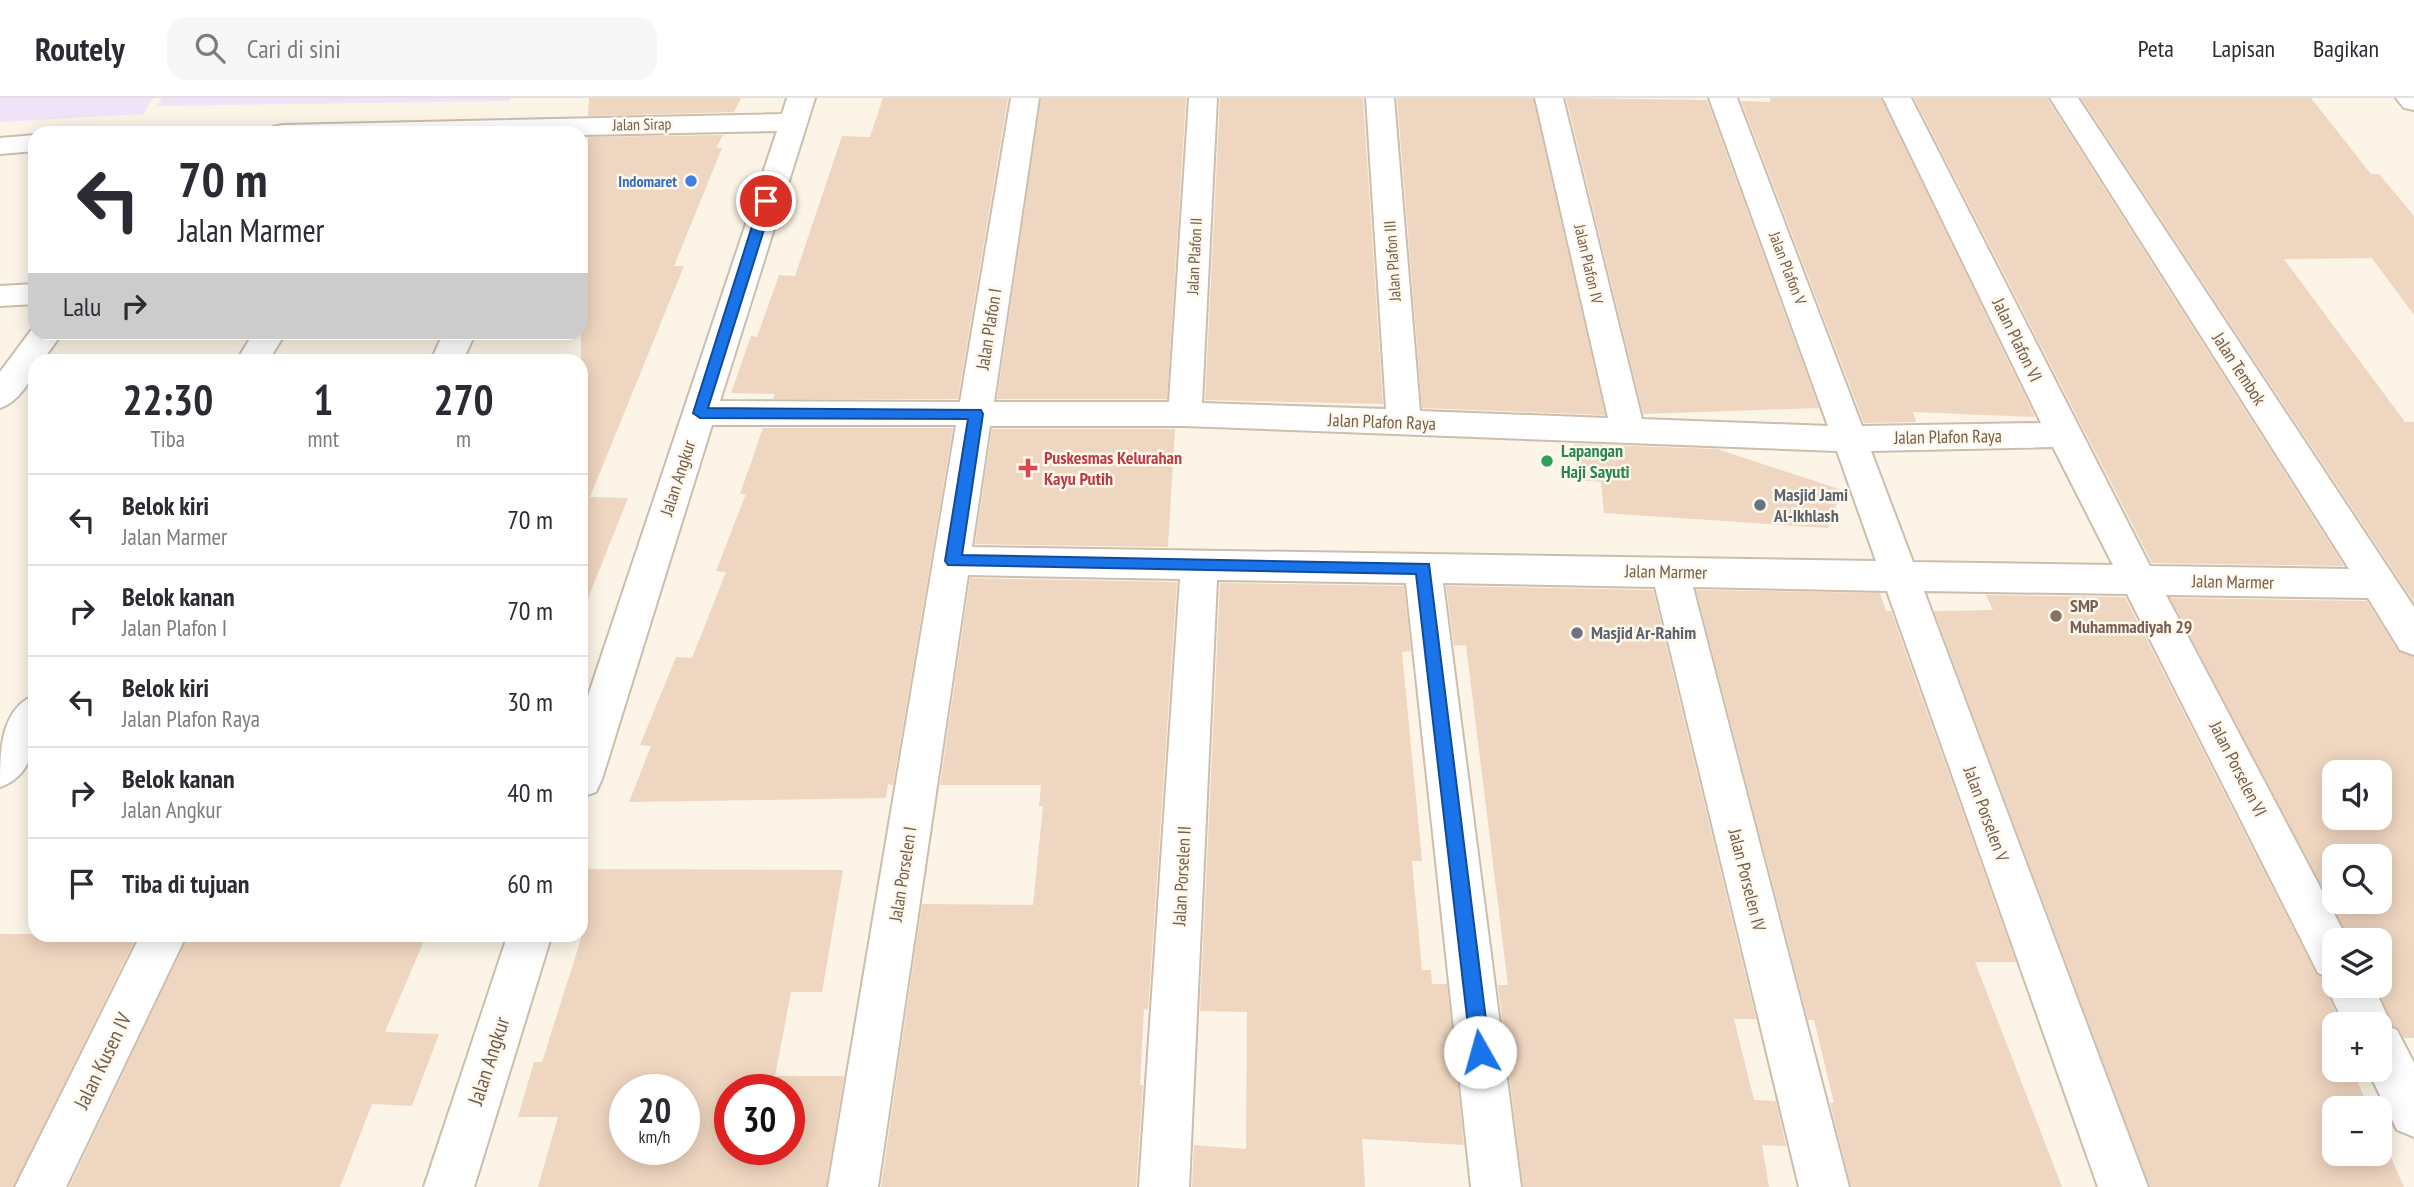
<!DOCTYPE html>
<html lang="id">
<head>
<meta charset="utf-8">
<style>
  body { margin:0; font-family:"PT Sans Narrow",sans-serif; background:#f7f7f7; color:#2b2b33; height:100vh; display:flex; flex-direction:column; font-size:26px; white-space:nowrap }
  * { box-sizing:border-box; margin:0 }
  p { font-size:23px; color:#7c7c81 }
  .icon { flex:none; width:38px; height:38px; fill:none; stroke:currentColor; stroke-width:2; stroke-linecap:round; stroke-linejoin:round }
  .map { position:relative; flex:1; overflow:hidden }
  .panel { position:absolute; left:28px; top:256px; width:560px; height:588px; display:flex; flex-direction:column; background:#fff; border-radius:21px; box-shadow:0 4px 18px #0003 }
  .panel>* { flex:none }
  .guide { position:absolute; left:28px; top:28px; width:560px; height:214px; border-radius:21px; box-shadow:0 4px 18px #0003; background:#fff; color:#2b2b33; overflow:hidden }
  .fabs { position:absolute; left:2322px; top:662px; display:grid; gap:14px }
  .fabs a { display:grid; place-items:center; width:70px; height:70px; border-radius:14px; background:#fff; box-shadow:0 4px 18px #0003; font-size:35px }
  .speed { position:absolute; left:609px; top:976px; display:flex; gap:14px; font-size:35px; font-weight:700; text-align:center }
  .speed>* { display:grid; place-content:center; width:91px; height:91px; border-radius:50%; background:#fff; box-shadow:0 4px 18px #0003; line-height:1 }
  .speed small { font-size:18px; font-weight:400 }
  .speed .limit { border:10px solid #d22; background:#fff; color:#111 }
  .pin { position:absolute; display:grid; place-items:center; width:60px; height:60px; color:#fff; margin:-30px; border:4px solid #fff; border-radius:50%; box-shadow:0 2px 7px #0007 }
  .me { position:absolute; width:77px; margin:-38px; rotate:353deg; stroke-linejoin:round; filter:drop-shadow(0 0 5px #0008) }
  .turn { display:flex; align-items:center; gap:24px; height:147px; padding:0 35px; font-size:32px }
  .turn .icon { width:91px; height:91px; stroke-width:2.5 }
  .turn b { display:block; font-size:49px; line-height:60px }
  .then { display:flex; align-items:center; height:66px; padding:0 35px; background:#0003; gap:14px; font-size:26px }
  .eta { display:flex; justify-content:space-evenly; align-items:center; height:119px; text-align:center }
  .eta b { font-size:42px; font-weight:800; line-height:49px }
  ul { padding:0; list-style:none }
  li { display:flex; align-items:center; gap:21px; height:91px; padding:0 35px; border-top:2px solid #e1e1e2 }
  li div { flex:1 }
  li b { display:block; font-size:26px }
  li em { font-style:normal }
  header { display:flex; align-items:center; gap:42px; box-sizing:border-box; height:98px; padding:0 35px; background:#fff; border-bottom:2px solid #e1e1e2 }
  header strong { font-size:33px }
  nav { display:flex; gap:38px; margin-inline-start:auto; font-size:24px }
  .search { width:490px; height:63px; background:#f7f7f7; display:flex; align-items:center; gap:18px; box-sizing:border-box; padding:0 24px; border-radius:21px; color:#7c7c81; font-size:26px }
  .map>svg:first-child { display:block }
  .education { fill:#f1e3f7 }
  .building { fill:#efd6c0; fill-rule:evenodd }
  .lines { fill:none; stroke-linecap:round; stroke-linejoin:round }
  .minor-casing { stroke:#ccbdad; stroke-width:4 }
  .secondary-casing { stroke:#cfbeab; stroke-width:4 }
  .minor { fill:#fff; fill-rule:evenodd }
  .secondary { fill:#fff; fill-rule:evenodd }
  .route { fill:#1a73e8; stroke:#114b97; stroke-width:2 }
  .shop-dot { fill:#3f7fe0; stroke:#fef8ed; stroke-width:2.5 }
  .leisure-dot { fill:#2e9e5b; stroke:#fef8ed; stroke-width:2.5 }
  .health-dot { fill:#e0444e; stroke:#fef8ed; stroke-width:2.5 }
  .worship-dot { fill:#6b7280; stroke:#fef8ed; stroke-width:2.5 }
  .education-dot { fill:#8d6e63; stroke:#fef8ed; stroke-width:2.5 }
  .labels { text-anchor:middle; stroke-width:5; stroke-linejoin:round; paint-order:stroke }
  .far-street-label { font-size:16px; fill:#735d4d; stroke:#fef8ed }
  .far-shop-label { font-size:16px; font-weight:bold; fill:#366cbe; stroke:#fef8ed; text-anchor:end }
  .street-label { font-size:18px; fill:#735d4d; stroke:#fef8ed }
  .leisure-label { font-size:18px; font-weight:bold; fill:#27864d; stroke:#fef8ed; text-anchor:start }
  .health-label { font-size:18px; font-weight:bold; fill:#be3a42; stroke:#fef8ed; text-anchor:start }
  .worship-label { font-size:18px; font-weight:bold; fill:#5b616d; stroke:#fef8ed; text-anchor:start }
  .education-label { font-size:18px; font-weight:bold; fill:#785e54; stroke:#fef8ed; text-anchor:start }
  .near-street-label { font-size:21px; fill:#735d4d; stroke:#fef8ed }
</style>
</head>
<body>
<header>
<strong>Routely</strong>
<div class="search"><svg class="icon" aria-label="search" viewBox="0 0 24 24"><circle cx="10" cy="10" r="6"/><path d="M15 15l6 6"/></svg>Cari di sini</div>
<nav><a>Peta</a><a>Lapisan</a><a>Bagikan</a></nav>
</header>
<div class="map">
<svg width="2414" height="1089" viewBox="0 0 2414 1089">
  <rect width="100%" height="100%" fill="#fbf4e7"/>
  <g class="education">
    <polygon points="0,0 153,0 143,16 0,24"/>
    <polygon points="162,0 511,0 509,3 157,8"/>
  </g>
  <g class="building">
    <polygon points="589,0 741,0 734,14 588,18"/>
    <polygon points="883,0 1008,0 958,301 773,301 775,296 731,295 751,238 757,239 779,177 795,178 842,38 870,39"/>
    <polygon points="1041,0 1186,0 1167,301 997,301"/>
    <polygon points="1220,0 1363,0 1383,306 1205,302"/>
    <polygon points="1397,0 1533,0 1605,317 1422,310"/>
    <polygon points="1566,0 1707,2 1819,310 1643,316"/>
    <polygon points="1770,0 1881,0 2035,319 1913,314 1916,324 1864,325 1741,3 1770,4"/>
    <polygon points="1914,0 2047,0 2344,468 2152,465"/>
    <polygon points="2081,0 2311,0 2371,76 2379,76 2414,118 2414,217 2372,160 2284,161 2405,324 2414,324 2414,504"/>
    <polygon points="723,37 716,50 722,50 674,168 684,168 590,399 628,400 583,513 581,513 581,48 588,48 588,39"/>
    <polygon points="763,330 953,330 893,687 888,686 886,700 629,704 651,648 640,647 676,559 692,560 726,474 716,473 746,396 740,396"/>
    <polygon points="992,331 1175,331 1168,449 975,446"/>
    <polygon points="1574,346 1717,351 1842,392 1828,430 1604,415 1601,384 1578,382"/>
    <polygon points="970,480 1177,484 1148,912 1144,911 1140,987 1143,987 1136,1089 881,1089 922,806 1033,807 1043,708 1039,708 1041,687 940,687"/>
    <polygon points="1220,485 1404,488 1411,553 1402,554 1422,763 1412,763 1422,872 1431,872 1432,886 1447,886 1464,1047 1362,1041 1365,1089 1192,1089 1194,1047 1246,1051 1247,914 1200,913"/>
    <polygon points="1446,488 1653,492 1756,921 1734,921 1754,1002 1776,1003 1786,1048 1762,1047 1769,1089 1523,1089 1498,887 1508,887 1466,547 1454,548"/>
    <polygon points="1696,492 1880,495 1886,513 1891,513 2016,864 1975,864 2062,1089 1851,1089 1830,1005 1834,1005 1814,922 1808,922"/>
    <polygon points="1986,497 2125,499 2316,876 2326,881 2324,888 2341,926 2334,926 2334,971 2352,971 2369,1010 2334,1010 2334,1055 2380,1055 2380,1035 2404,1089 2150,1089 1934,513 1993,512"/>
    <path d="M2170,500l197,3 31,50 16,6v381h-10l-5,-9 -6,-3 -17,-41h4v-45h-30zM2334,674h46v45h-46zM2334,758h46v45h-46z"/>
    <path d="M581,771l262,1 -21,122h-31l-16,84h69l-18,111h-288l20,-70h-40l16,-55h8l39,-123zM625,992h59v60h-59zM730,992h59v60h-59z"/>
    <polygon points="0,836 138,836 13,1089 0,1089"/>
    <polygon points="189,836 427,836 385,934 439,936 412,1008 372,1006 340,1089 69,1089"/>
  </g>
  <g class="lines">
    <g class="minor-casing">
      <g id="minor">
        <path d="M787,0h28l-95,303 240,1 51,-304h28l-45,304h175l20,-304h28l-15,305 184,6 -20,-311h28l26,313 188,7 -73,-320h28l79,321 186,7 -119,-328h28l125,328 179,-3 -158,-325h28l239,468 199,3 -299,-471h28l336,509v48l-14,-5 -32,-52 -202,-3 182,345h-14v45h39l18,39 -1,3 7,3 17,33v74l-17,-7 -30,-61h13v-45h-36l-18,-39 3,-7 -11,-5 -191,-379 -203,-3 224,596h-50l-211,-596 -194,-4 156,600h-50l-144,-600 -212,-4 78,604h-50l-65,-604 -189,-3 -28,607h-50l41,-608 -212,-4 -90,612h-50l128,-762h-244l-110,354 -6,13 -15,5v-80l196,-586 -196,4 -312,-2 4,-6 10,-2 499,-11zM990,328h195l652,25 39,110 -904,-14zM2053,349l60,118 -200,-3 -42,-111z"/>
        <polygon points="35,37 35,53 0,56 0,40"/>
        <polygon points="35,186 35,206 0,208 0,188"/>
        <path d="M35,227v7h28l-20,28h-8c0,19 -17,42 -35,48v-36z"/>
        <polygon points="254,234 286,234 269,262 237,262"/>
        <polygon points="444,234 476,234 463,262 431,262"/>
        <path d="M35,597c0,35 5,78 -35,92 0,-35 0,-78 35,-92z"/>
        <polygon points="141,836 187,836 66,1089 15,1089"/>
        <polygon points="508,836 552,836 474,1089 424,1089"/>
      </g>
    </g>
    <g class="secondary-casing">
      <polygon id="secondary" points="2396,0 2414,0 2414,12 2404,10"/>
    </g>
    <use href="#minor" class="minor"/>
    <use href="#secondary" class="secondary"/>
  </g>
  <polygon class="route" points="766,99 773,103 708,310 981,312 983,316 962,457 1429,466 1490,954 1487,961 1480,964 1473,961 1471,954 1416,476 948,467 945,463 968,321 700,320 693,315 760,103"/>
  <circle class="shop-dot" cx="691" cy="83" r="7"/>
  <circle class="leisure-dot" cx="1547" cy="363" r="7"/>
  <path class="health-dot" d="M1024.5 359.5h7v7h7v7h-7v7h-7v-7h-7v-7h7z"/>
  <g class="worship-dot">
    <circle cx="1760" cy="407" r="7"/>
    <circle cx="1577" cy="535" r="7"/>
  </g>
  <circle class="education-dot" cx="2056" cy="518" r="7"/>
  <g class="labels">
    <g class="far-street-label">
      <text transform="translate(642 26) rotate(-1)" y="6">Jalan Sirap</text>
      <text transform="translate(1194 158) rotate(-87)" y="6">Jalan Plafon II</text>
      <text transform="translate(1392 163) rotate(-94)" y="6">Jalan Plafon III</text>
      <text transform="translate(1589 166) rotate(77)" y="6">Jalan Plafon IV</text>
      <text transform="translate(1788 170) rotate(69)" y="6">Jalan Plafon V</text>
    </g>
    <g class="far-shop-label">
      <text x="677" y="89">Indomaret</text>
    </g>
    <g class="street-label">
      <text transform="translate(989 231) rotate(-81)" y="6">Jalan Plafon I</text>
      <text transform="translate(2017 242) rotate(64)" y="6">Jalan Plafon VI</text>
      <text transform="translate(2239 271) rotate(57)" y="6">Jalan Tembok</text>
      <text transform="translate(1382 324) rotate(2)" y="6">Jalan Plafon Raya</text>
      <text transform="translate(1948 339) rotate(-1)" y="6">Jalan Plafon Raya</text>
      <text transform="translate(678 380) rotate(-72)" y="6">Jalan Angkur</text>
      <text transform="translate(1666 474) rotate(1)" y="6">Jalan Marmer</text>
      <text transform="translate(2233 484) rotate(1)" y="6">Jalan Marmer</text>
      <text transform="translate(2238 671) rotate(63)" y="6">Jalan Porselen VI</text>
      <text transform="translate(1986 716) rotate(70)" y="6">Jalan Porselen V</text>
      <text transform="translate(903 776) rotate(-81)" y="6">Jalan Porselen I</text>
      <text transform="translate(1182 778) rotate(-87)" y="6">Jalan Porselen II</text>
      <text transform="translate(1747 782) rotate(76)" y="6">Jalan Porselen IV</text>
    </g>
    <g class="leisure-label">
      <text x="1561" y="359">Lapangan<tspan x="1561" dy="21">Haji Sayuti</tspan></text>
    </g>
    <g class="health-label">
      <text x="1044" y="366">Puskesmas Kelurahan<tspan x="1044" dy="21">Kayu Putih</tspan></text>
    </g>
    <g class="worship-label">
      <text x="1774" y="403">Masjid Jami<tspan x="1774" dy="21">Al-Ikhlash</tspan></text>
      <text x="1591" y="541">Masjid Ar-Rahim</text>
    </g>
    <g class="education-label">
      <text x="2070" y="514">SMP<tspan x="2070" dy="21">Muhammadiyah 29</tspan></text>
    </g>
    <g class="near-street-label">
      <text transform="translate(103 963) rotate(-64)" y="7">Jalan Kusen IV</text>
      <text transform="translate(489 963) rotate(-72)" y="7">Jalan Angkur</text>
    </g>
  </g>
</svg>
<div class="fabs">
<a><svg class="icon" aria-label="sound" viewBox="0 0 24 24"><path d="M4 9h4l5-4v14l-5-4H4zM17 9q2 3 0 6"/></svg></a>
<a><svg class="icon" aria-label="search" viewBox="0 0 24 24"><circle cx="10" cy="10" r="6"/><path d="M15 15l6 6"/></svg></a>
<a><svg class="icon" aria-label="layers" viewBox="0 0 24 24"><path d="M12 4l9 5-9 5-9-5zM3 14l9 5 9-5"/></svg></a>
<a>+</a>
<a>−</a>
</div>
<div class="speed"><div>20<small>km/h</small></div><div class="limit">30</div></div>
<div class="pin" style="left:766px;top:103px;background:#d93025"><svg class="icon" aria-label="arrive" viewBox="0 0 24 24"><path d="M6 21V4h12l-3 4 3 4H6"/></svg></div>
<svg class="me" style="left:1480px;top:954px" viewBox="-20 -20 40 40"><circle r="19" fill="#fff"/><path d="M0-13L10 11 0 6-10 11z" fill="#1a73e8"/></svg>
<div class="guide">
<div class="turn"><svg class="icon" aria-label="left" viewBox="0 0 24 24"><path d="M17 20v-9H6M10 6l-5 5 5 5"/></svg><div><b>70 m</b>Jalan Marmer</div></div>
<div class="then">Lalu<svg class="icon" aria-label="right" viewBox="0 0 24 24"><path d="M7 20v-9h11M14 6l5 5-5 5"/></svg></div>
</div>
<section class="panel">
<div class="eta">
<div><b>22:30</b><p>Tiba</p></div>
<div><b>1</b><p>mnt</p></div>
<div><b>270</b><p>m</p></div>
</div>
<ul>
<li><svg class="icon" aria-label="left" viewBox="0 0 24 24"><path d="M17 20v-9H6M10 6l-5 5 5 5"/></svg><div><b>Belok kiri</b><p>Jalan Marmer</p></div><em>70 m</em></li>
<li><svg class="icon" aria-label="right" viewBox="0 0 24 24"><path d="M7 20v-9h11M14 6l5 5-5 5"/></svg><div><b>Belok kanan</b><p>Jalan Plafon I</p></div><em>70 m</em></li>
<li><svg class="icon" aria-label="left" viewBox="0 0 24 24"><path d="M17 20v-9H6M10 6l-5 5 5 5"/></svg><div><b>Belok kiri</b><p>Jalan Plafon Raya</p></div><em>30 m</em></li>
<li><svg class="icon" aria-label="right" viewBox="0 0 24 24"><path d="M7 20v-9h11M14 6l5 5-5 5"/></svg><div><b>Belok kanan</b><p>Jalan Angkur</p></div><em>40 m</em></li>
<li><svg class="icon" aria-label="arrive" viewBox="0 0 24 24"><path d="M6 21V4h12l-3 4 3 4H6"/></svg><div><b>Tiba di tujuan</b></div><em>60 m</em></li>
</ul>
</section>
</div>
</body>
</html>
